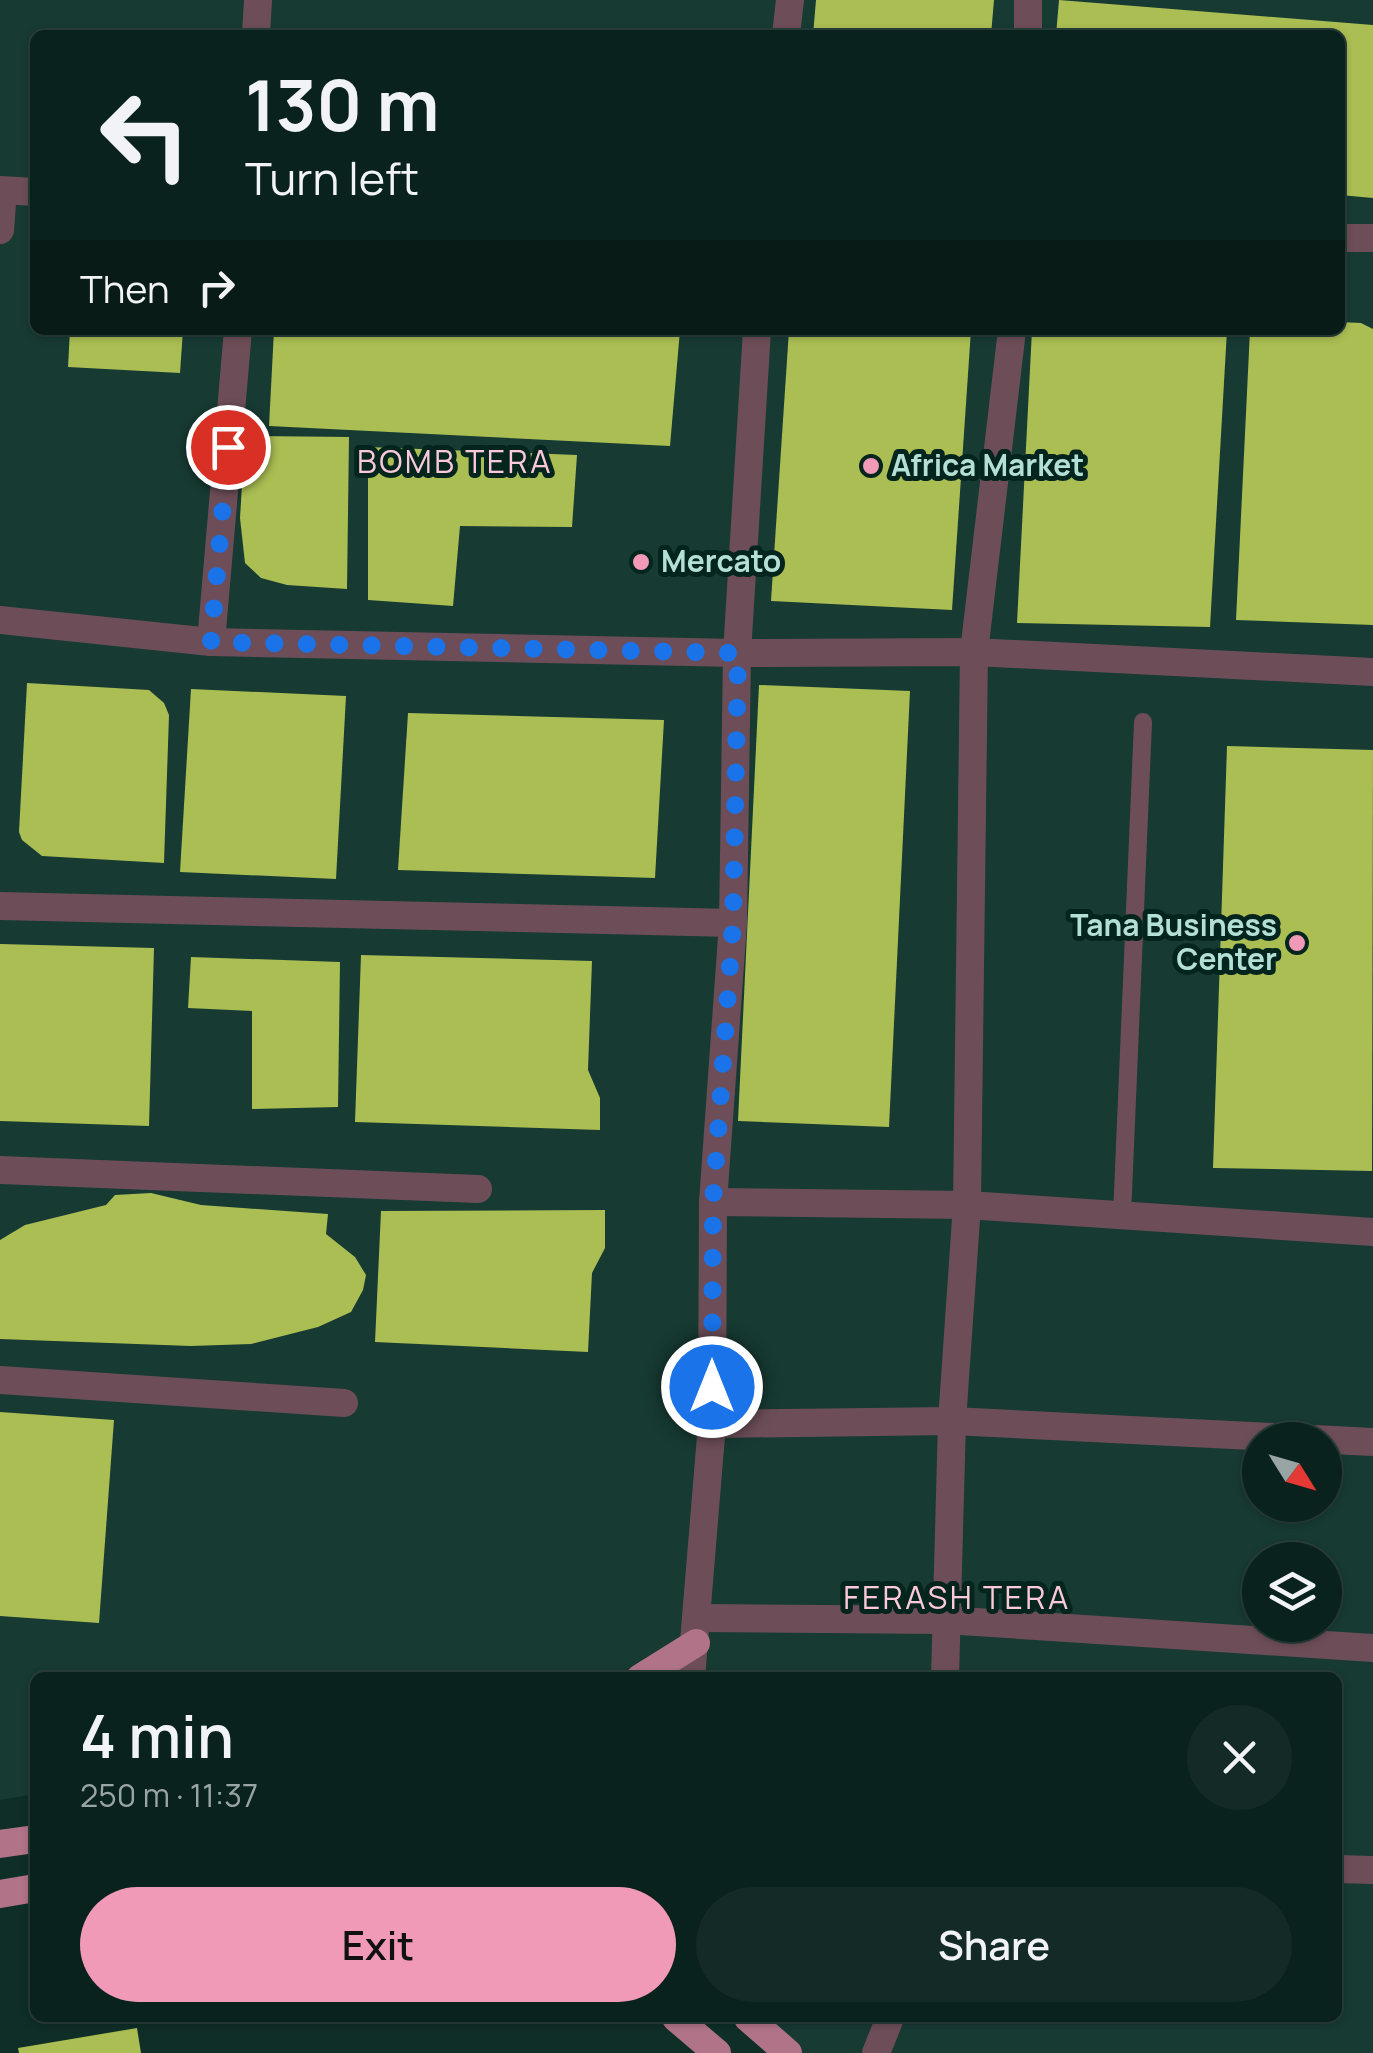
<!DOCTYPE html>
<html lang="en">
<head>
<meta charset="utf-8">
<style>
  body { margin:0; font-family:Manrope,sans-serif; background:#132a26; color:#f1f3f6; height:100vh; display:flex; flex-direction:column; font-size:38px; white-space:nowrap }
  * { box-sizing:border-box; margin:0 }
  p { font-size:32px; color:#99a4a4 }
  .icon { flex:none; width:55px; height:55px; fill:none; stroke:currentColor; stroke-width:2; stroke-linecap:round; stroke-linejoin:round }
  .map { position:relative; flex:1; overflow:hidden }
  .details { position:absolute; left:30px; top:1672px; width:1312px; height:350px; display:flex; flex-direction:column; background:#0a221d; border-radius:15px; box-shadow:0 2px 8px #0004,0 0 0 2px #2a3f3b }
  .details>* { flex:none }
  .banner { position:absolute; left:30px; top:30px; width:1315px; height:305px; border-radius:15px; box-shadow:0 2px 8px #0004,0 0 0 2px #2a3f3b; background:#0a221d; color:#f1f3f6; overflow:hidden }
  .needle { width:65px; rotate:127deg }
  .buttons { position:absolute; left:1242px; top:1422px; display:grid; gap:20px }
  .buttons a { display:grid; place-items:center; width:100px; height:100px; border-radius:50%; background:#0a221d; box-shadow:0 2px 8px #0004,0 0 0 2px #2a3f3b; font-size:50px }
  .pin { position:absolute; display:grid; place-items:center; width:85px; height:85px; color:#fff; margin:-42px; border:5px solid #fff; border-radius:50%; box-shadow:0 2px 10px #0007 }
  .me { position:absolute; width:110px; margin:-55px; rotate:0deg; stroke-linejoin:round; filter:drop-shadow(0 0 8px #0008) }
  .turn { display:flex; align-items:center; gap:35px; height:210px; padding:0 50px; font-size:45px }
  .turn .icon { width:130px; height:130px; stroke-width:2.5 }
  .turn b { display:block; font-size:70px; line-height:85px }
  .then { display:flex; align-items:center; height:95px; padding:0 50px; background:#0003; gap:20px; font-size:38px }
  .round { display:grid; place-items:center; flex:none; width:105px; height:105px; border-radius:52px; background:#132a26 }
  .headline { display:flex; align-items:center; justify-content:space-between; height:170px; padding:0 50px }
  h1 { font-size:60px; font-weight:600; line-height:75px }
  .cta { display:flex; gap:20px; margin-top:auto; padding:20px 50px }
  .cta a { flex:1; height:115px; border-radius:60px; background:#f09ab7; color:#111; font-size:40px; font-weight:600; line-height:115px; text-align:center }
  .cta a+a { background:#132a26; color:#f1f3f6 }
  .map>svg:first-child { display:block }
  .built { fill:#173a33; fill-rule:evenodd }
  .building { fill:#abbe53 }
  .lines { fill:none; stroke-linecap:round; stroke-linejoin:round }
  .service { stroke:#6d4e58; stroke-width:18 }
  .minor { stroke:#6d4e58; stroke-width:28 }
  .tertiary { stroke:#6d4e58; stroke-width:28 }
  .primary { stroke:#b17388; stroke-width:28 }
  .route { stroke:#1a73e8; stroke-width:18; stroke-dasharray:0 32.4 }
  .poi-dot { fill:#f09ab7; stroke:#04241e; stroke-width:4 }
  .labels { text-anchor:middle; stroke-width:10; stroke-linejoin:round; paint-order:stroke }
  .poi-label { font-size:30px; font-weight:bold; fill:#b3dfd4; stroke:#04241e; text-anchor:start }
  .neighbourhood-label { font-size:32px; letter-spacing:2.5px; fill:#fbc9d8; stroke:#04241e }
</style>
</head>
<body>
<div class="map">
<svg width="1373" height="2053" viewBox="0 0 1373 2053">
  <rect width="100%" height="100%" fill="#0e2e27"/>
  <path class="built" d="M0,0h1373v2053h-580l-43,-35h588v-340h-1303v116l-35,6zM35,35h1305v295h-1305zM1260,1440h65v65h-65zM1260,1560h65v65h-65z"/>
  <g class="building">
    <polygon points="816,0 994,0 991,35 813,35"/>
    <polygon points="1059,0 1373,25 1373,198 1340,195 1340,35 1056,35"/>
    <polygon points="1340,322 1361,323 1373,329 1373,625 1236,620 1250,330 1340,330"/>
    <polygon points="70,330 183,330 180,373 68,367"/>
    <polygon points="274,330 680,330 670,446 269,426"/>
    <polygon points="789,330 971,330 952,610 771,601"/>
    <polygon points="1032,330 1227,330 1210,627 1017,623"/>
    <polygon points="245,436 349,437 347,589 287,585 261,578 245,563 240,518"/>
    <polygon points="368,447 577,455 572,527 460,526 453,606 368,600"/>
    <polygon points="27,683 149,690 164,703 169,715 164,863 42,856 22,840 19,832"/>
    <polygon points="759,685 910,691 889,1127 738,1121"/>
    <polygon points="191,689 346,696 336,879 180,872"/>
    <polygon points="408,713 664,720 655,878 398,870"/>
    <polygon points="1227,746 1373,750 1372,1171 1213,1168"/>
    <polygon points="0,944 154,948 149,1126 0,1121"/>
    <polygon points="361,955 592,961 588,1070 600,1098 600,1130 355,1122"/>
    <polygon points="191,957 340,962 338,1107 252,1109 252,1011 188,1008"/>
    <polygon points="151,1193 201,1205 328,1214 326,1234 355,1257 366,1275 363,1290 351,1312 318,1327 251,1344 191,1346 0,1339 0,1240 25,1225 106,1205 115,1195"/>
    <polygon points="605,1210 605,1248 592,1273 588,1352 375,1342 381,1211"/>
    <polygon points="0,1412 114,1420 99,1623 0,1616"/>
    <polygon points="137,2028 141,2053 19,2053 18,2048"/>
  </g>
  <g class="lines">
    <polyline class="service" points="1122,1216 1143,722"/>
    <g class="minor">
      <polyline points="256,35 258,0"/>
      <polyline points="786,35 790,0"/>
      <polyline points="1028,35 1028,0"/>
      <polyline points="0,620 211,642 737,653 974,652 1373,672"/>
      <polyline points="211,642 238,330"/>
      <polyline points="0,906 733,923"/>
      <polyline points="0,1170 478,1189"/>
      <polyline points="713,1202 967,1205 1373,1232"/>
      <polyline points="0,1380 344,1403"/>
      <polyline points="712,1424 952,1421 1373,1442"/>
      <polyline points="698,1618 945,1620 1373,1648"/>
      <polyline points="691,1678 712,1424 713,1202 733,923 737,653 757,330"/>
      <polyline points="945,1678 952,1421 967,1205 974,652 1012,330"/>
      <polyline points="1338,1869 1373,1870"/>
      <polyline points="876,2053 890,2018"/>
    </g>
    <g class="tertiary">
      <polyline points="0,190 35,192"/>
      <polyline points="0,230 3,191"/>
      <polyline points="1340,238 1373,238"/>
    </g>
    <g class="primary">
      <polyline points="640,1678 696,1643"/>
      <polyline points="0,1844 35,1839"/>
      <polyline points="0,1894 35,1888"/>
      <polyline points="676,2018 717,2053"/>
      <polyline points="748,2018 788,2053"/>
    </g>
  </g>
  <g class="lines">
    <polyline class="route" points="228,447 211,642 738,653 733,924 713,1202 712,1387"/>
  </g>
  <g class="poi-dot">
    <circle cx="871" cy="466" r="10"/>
    <circle cx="641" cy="562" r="10"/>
    <circle cx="1297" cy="943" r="10"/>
  </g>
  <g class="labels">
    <g class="poi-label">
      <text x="891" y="476">Africa Market</text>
      <text x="661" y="572">Mercato</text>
      <text x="1277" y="936" text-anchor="end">Tana Business<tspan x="1277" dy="34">Center</tspan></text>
    </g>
    <g class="neighbourhood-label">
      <text x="455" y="473">BOMB TERA</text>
      <text x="957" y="1609">FERASH TERA</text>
    </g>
  </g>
</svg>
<div class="buttons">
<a><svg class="needle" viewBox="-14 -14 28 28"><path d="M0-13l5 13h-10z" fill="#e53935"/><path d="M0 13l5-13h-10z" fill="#99a4a4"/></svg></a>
<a><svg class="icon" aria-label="layers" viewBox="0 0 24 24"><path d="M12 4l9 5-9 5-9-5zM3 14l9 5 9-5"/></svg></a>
</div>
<div class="pin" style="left:228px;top:447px;background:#d93025"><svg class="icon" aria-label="arrive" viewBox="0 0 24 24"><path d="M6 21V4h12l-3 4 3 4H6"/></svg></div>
<svg class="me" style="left:712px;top:1387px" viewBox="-20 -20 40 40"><circle r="17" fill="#1a73e8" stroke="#fff" stroke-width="3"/><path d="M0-11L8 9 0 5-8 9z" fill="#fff"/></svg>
<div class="banner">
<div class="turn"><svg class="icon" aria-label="left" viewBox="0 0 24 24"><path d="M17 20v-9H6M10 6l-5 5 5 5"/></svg><div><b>130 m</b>Turn left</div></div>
<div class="then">Then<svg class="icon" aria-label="right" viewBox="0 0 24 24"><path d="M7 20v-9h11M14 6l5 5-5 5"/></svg></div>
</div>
<section class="details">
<div class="headline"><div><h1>4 min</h1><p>250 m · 11:37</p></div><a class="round"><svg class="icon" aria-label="close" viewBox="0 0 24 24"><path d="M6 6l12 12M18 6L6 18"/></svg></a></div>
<div class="cta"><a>Exit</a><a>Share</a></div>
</section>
</div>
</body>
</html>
